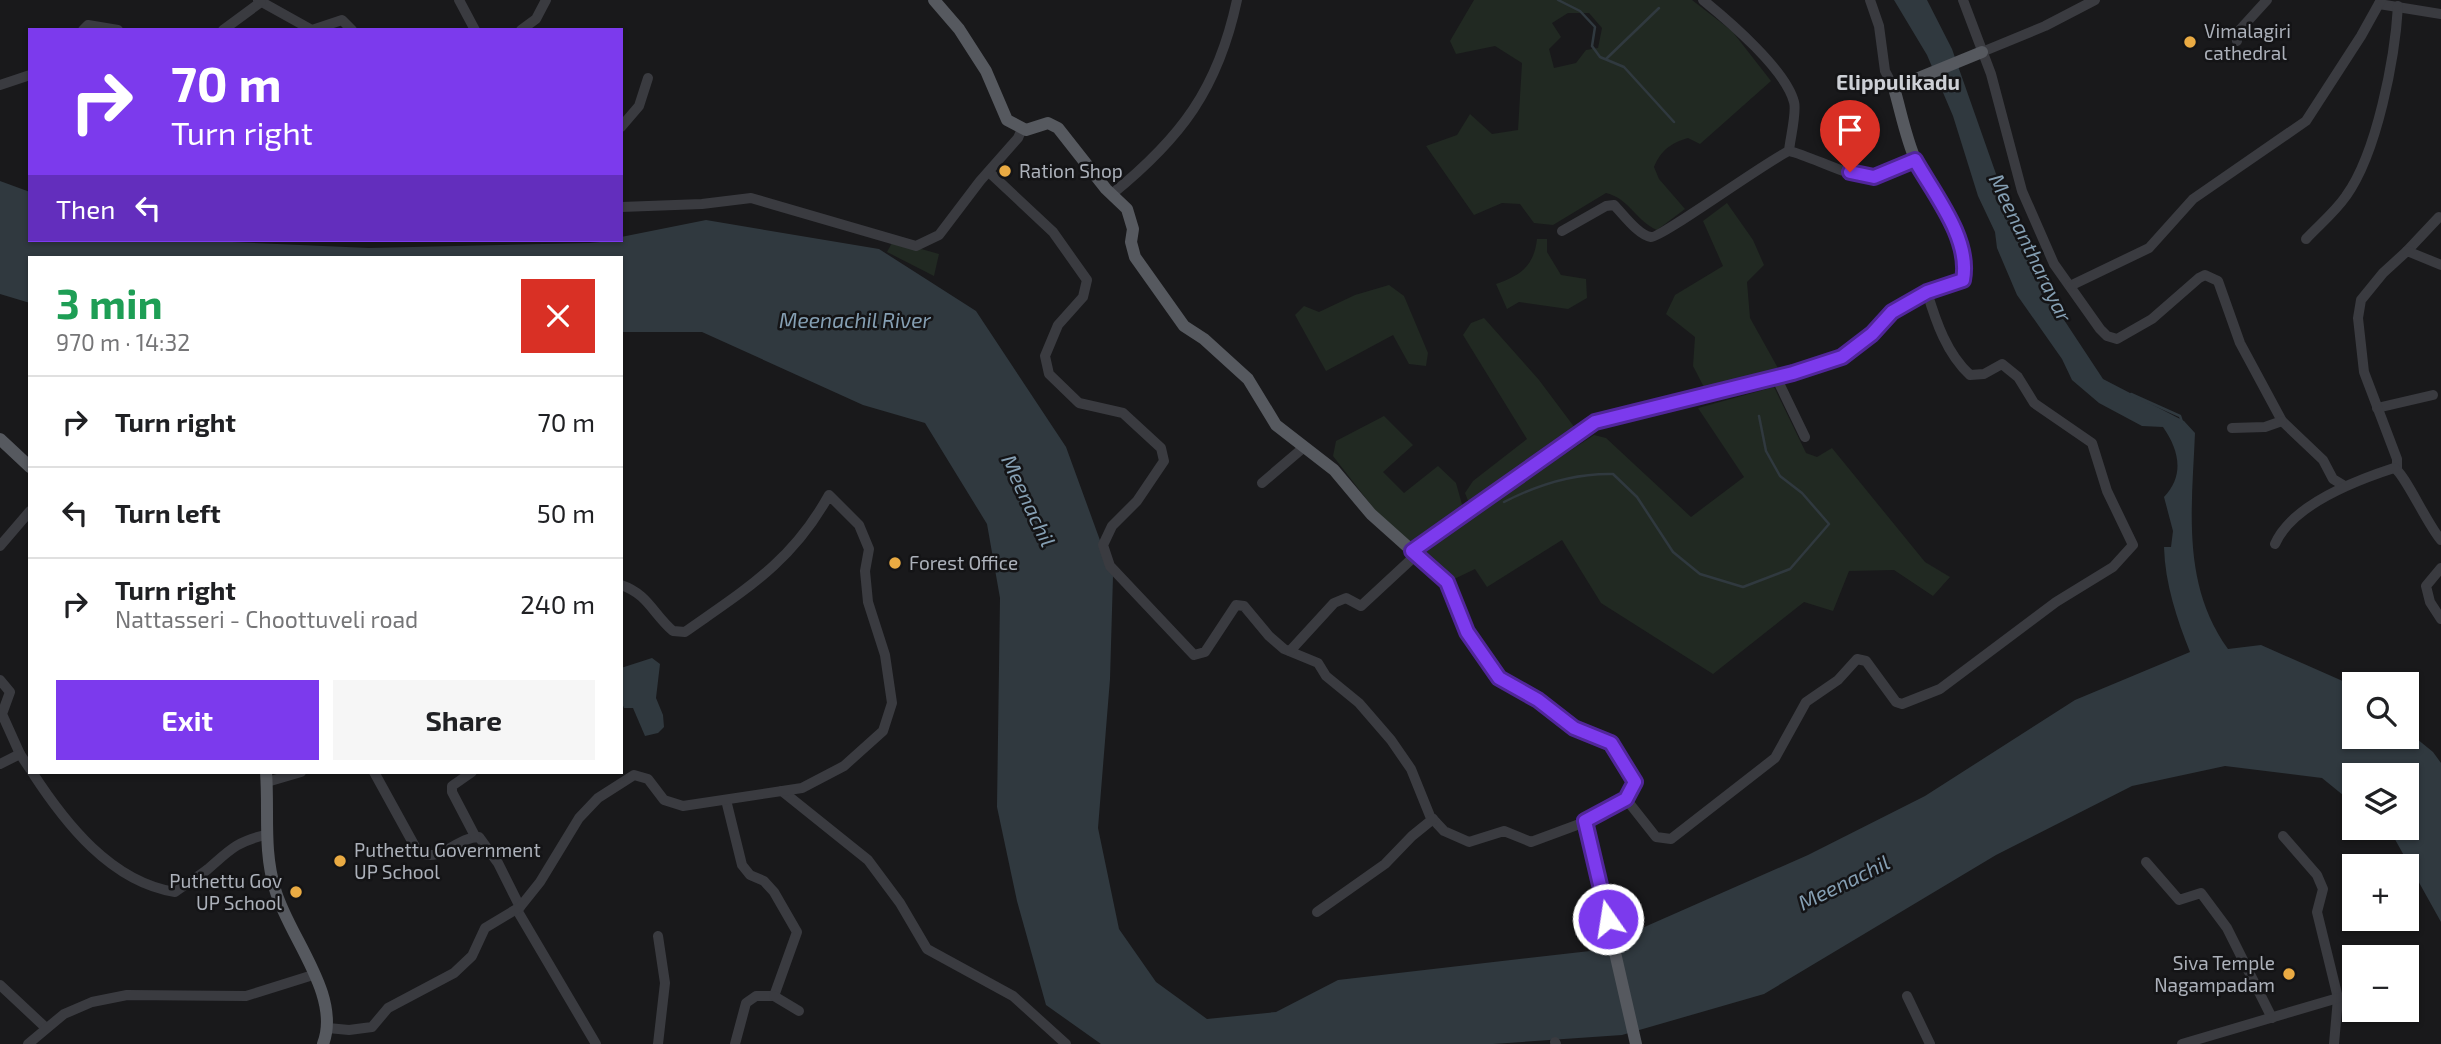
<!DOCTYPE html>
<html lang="en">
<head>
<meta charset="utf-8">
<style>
  body { margin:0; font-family:"Exo 2",sans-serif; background:#f6f6f6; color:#202124; height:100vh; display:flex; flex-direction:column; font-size:26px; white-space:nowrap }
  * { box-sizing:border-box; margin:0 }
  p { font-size:23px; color:#757577 }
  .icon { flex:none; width:38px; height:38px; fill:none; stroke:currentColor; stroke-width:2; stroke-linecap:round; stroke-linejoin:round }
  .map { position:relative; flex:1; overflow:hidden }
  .panel { position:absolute; left:28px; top:256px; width:595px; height:518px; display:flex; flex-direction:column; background:#fff; border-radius:0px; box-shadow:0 2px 5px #0004 }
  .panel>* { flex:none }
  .guide { position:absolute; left:28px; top:28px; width:595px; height:214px; border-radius:0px; box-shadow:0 2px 5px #0004; background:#7c3aed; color:#fff; overflow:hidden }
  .tools { position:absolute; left:2342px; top:672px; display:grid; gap:14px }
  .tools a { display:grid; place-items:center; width:77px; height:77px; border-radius:0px; background:#fff; box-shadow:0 2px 5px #0004; font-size:35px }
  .pin { position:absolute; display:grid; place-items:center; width:60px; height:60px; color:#fff; margin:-72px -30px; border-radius:50% 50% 50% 0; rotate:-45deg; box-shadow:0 0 7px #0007 }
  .pin .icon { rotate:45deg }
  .me { position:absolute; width:77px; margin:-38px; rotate:347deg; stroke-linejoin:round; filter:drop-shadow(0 0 5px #0008) }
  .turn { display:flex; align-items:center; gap:24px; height:147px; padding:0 28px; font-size:32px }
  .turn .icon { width:91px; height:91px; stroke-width:2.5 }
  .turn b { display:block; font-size:49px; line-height:60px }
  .then { display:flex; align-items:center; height:66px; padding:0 28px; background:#0003; gap:14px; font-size:26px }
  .round { display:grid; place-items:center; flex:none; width:74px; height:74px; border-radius:0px; background:#f6f6f6 }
  .headline { display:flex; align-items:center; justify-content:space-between; height:119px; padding:0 28px }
  h1 { font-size:42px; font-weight:700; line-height:52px; color:#1e9e55 }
  .action { display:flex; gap:14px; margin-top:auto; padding:14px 28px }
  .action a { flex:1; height:80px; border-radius:0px; background:#7c3aed; color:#fff; font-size:28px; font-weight:700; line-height:80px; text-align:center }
  .action a+a { background:#f6f6f6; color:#202124 }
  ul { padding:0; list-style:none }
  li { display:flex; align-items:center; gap:21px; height:91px; padding:0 28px; border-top:2px solid #e0e0e0 }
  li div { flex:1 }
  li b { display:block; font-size:26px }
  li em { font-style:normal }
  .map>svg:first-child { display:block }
  .green { fill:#212922; fill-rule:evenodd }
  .water { fill:#30393f }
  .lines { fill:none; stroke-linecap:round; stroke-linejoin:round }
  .stream { stroke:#30393f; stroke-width:2.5 }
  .minor { stroke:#3a3b40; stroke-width:10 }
  .major { stroke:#56595f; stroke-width:12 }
  .route-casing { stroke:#51269a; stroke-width:18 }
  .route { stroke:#7c3aed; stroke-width:12 }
  .poi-dot { fill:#eaab43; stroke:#141416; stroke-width:2.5 }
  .labels { text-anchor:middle; stroke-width:5; stroke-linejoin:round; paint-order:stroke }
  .poi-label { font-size:19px; fill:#acb1ba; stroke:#141416; text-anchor:start }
  .neighbourhood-label { font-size:21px; font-weight:bold; fill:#cdd0d6; stroke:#141416 }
  .water-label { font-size:21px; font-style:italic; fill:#859fb3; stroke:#141416 }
</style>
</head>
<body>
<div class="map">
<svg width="2441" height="1044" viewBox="0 0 2441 1044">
  <rect width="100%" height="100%" fill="#19191b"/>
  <g class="green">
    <path d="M1474,0h218l40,31 39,50 -71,63 -12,-6c-17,5 -27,12 -34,29l5,12 26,30 -28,21c-21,-9 -27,-31 -51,-37l-53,32 -19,-2 -14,-19 -18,-1 -28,12 -48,-69 31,-11 13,-21 22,20 26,-4 4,-67 -27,-17 -39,8 -6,-13zM1568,13h21l13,15 -4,20 -12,2 -10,13 -22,5 -5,-19 12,-12 -9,-14z"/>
    <polygon points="1727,203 1753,240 1764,265 1747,282 1750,318 1779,370 1705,389 1693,366 1695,337 1666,314 1675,295 1723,266 1703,221"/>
    <path d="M1537,239h10v13l14,23 25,4 1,19 -19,11 -49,-7 -12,7 -11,-25c25,-9 38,-18 41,-45z"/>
    <polygon points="893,241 939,254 934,276 887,252"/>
    <polygon points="1389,285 1404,296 1428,353 1426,366 1409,364 1393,335 1326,371 1295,315 1304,306 1319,312 1355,295"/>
    <polygon points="1484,318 1539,380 1575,428 1469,503 1465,493 1473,481 1527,439 1463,335 1471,323"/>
    <polygon points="1774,387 1806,453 1817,457 1832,448 1925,562 1950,577 1933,596 1894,570 1849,571 1833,611 1804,602 1713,674 1601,603 1562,540 1487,587 1475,569 1450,581 1421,555 1420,549 1594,435 1606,438 1691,517 1744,477 1698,408"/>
    <polygon points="1384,416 1413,445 1383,472 1404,493 1438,466 1456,483 1463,508 1410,542 1382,519 1333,456 1336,441"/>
  </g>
  <g class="water">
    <path d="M1894,0h33l25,49 56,159 33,77 62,94 81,42 11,12c-3,74 -14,151 33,216l33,-4 93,41v51h52v-7l27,22 8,11v159l-49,-88 -8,-6h22v-53h-52v29l-32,-26 -97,-12 -93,20 -136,69 -232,139 -142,41 -129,9h-392l-55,-39 -29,-104 -20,-94 3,-209 -13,-74 -62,-101 -62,-18 -161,-73h-81v-75h-591v46l-30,-9v-113l30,11v48h156l183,8 221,-5 31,-3v-3l85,-17 173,29 97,62 90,136 47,129 -3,103 -12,149 21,101 37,53 51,37 69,-7 62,-32 252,-29 218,-96 117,-59 150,-96 115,-48c-13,-33 -25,-68 -26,-105h7l2,-16 -9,-34c21,-22 15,-47 -1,-70l-21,-1 -43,-23 -27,-23 -10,-21 -45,-64 -20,-47 -2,-16 -17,-36 -25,-80 -26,-61z"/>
    <polygon points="652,658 660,664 656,698 663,715 664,727 658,733 645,736 633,708 624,708 621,701 621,668"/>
  </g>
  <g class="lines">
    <g class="stream">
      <polyline points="1558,0 1580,11 1595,27 1592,46 1600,57 1624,67 1674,122"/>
      <polyline points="1606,59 1659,8"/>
      <polyline points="2022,241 2060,313"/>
      <polyline points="2131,394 2180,416 2182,422"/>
      <path d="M1504,502c35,-18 70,-29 109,-28l24,23 36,55 27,22 43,13 47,-18 39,-45 -27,-31 -22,-17 -14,-25 -7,-35"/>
    </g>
    <g class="minor">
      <polyline points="258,0 312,30 342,20 352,30"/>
      <polyline points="459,0 475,30"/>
      <path d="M1703,0c26,21 83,70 91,102 3,10 -4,37 -5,49"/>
      <polyline points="1870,0 1879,26 1885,71 1894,88"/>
      <polyline points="1963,0 1991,74 2022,191 2054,264 2100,329 2107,336 2117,339 2152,319 2199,278 2205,275 2218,281 2240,343 2282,421 2323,460 2333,479 2343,485"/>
      <polyline points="2379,4 2441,14"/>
      <polyline points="83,30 88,25 118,30"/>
      <polyline points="223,30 261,2"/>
      <polyline points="521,30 536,19 546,0"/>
      <polyline points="2237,41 2236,34 2267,0"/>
      <polyline points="1982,52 2045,26 2095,0"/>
      <polyline points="0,85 30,75"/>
      <polyline points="621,127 639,106 648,78"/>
      <polyline points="989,172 1053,232 1087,280 1083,297 1058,325 1045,356 1049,374 1079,403 1123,413 1161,448 1164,461 1137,501 1112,526 1103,545 1110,566 1194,655 1205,652 1236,605 1244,606 1269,636 1284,649 1318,663 1326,676 1359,703 1391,740 1411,769 1430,816 1444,831 1469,842 1504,831 1531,842 1585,822"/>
      <path d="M1112,194c69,-56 106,-105 125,-194"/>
      <polyline points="621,207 702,204 751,198 916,246 939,235 980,181 1018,138 1022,129"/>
      <path d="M1562,231l44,-25 8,-1c9,9 24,30 37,32 10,1 117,-77 138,-86 25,6 62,28 85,26 13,-1 29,-12 41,-17"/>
      <path d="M2306,239c13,-14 29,-27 40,-43 31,-43 49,-138 52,-190"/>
      <polyline points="2407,251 2439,217"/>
      <polyline points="2070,286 2149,248 2193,199 2306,121 2361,36 2381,0"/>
      <polyline points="1776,377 1805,437"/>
      <polyline points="2377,408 2433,395"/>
      <polyline points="2232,428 2265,427 2282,421"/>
      <polyline points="2397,468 2397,459 2364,372 2358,318 2361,300 2383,273 2407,251 2441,265"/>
      <polyline points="1262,483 1303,448"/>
      <path d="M2275,544c17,-39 82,-64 119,-76 10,4 34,58 47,72"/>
      <polyline points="0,546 30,511"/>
      <polyline points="2441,568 2426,586 2430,602 2441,619"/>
      <polyline points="1290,651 1334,603 1346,598 1361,606 1416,555"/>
      <polyline points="0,680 10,692 2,714 20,754"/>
      <polyline points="0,764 20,754 30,769"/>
      <path d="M32,772c33,51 79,110 143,120 11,-8 23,-15 33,-23 22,-19 28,-27 57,-34"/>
      <path d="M374,772l44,80c24,12 37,-15 61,-15l19,26 22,44"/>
      <polyline points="472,772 452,786 452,792 475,836"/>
      <polyline points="267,782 301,772"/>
      <polyline points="782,791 868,860 900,903 927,949 1013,996 1066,1044"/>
      <path d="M1626,799l30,38 15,2 104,-81 31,-56 32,-22 19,-21 9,2 30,41 6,2 38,-15 116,-87 57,-35 20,-22 -26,-54 -15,-48 -58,-40 -16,-26 -16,-13 -18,10 -14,1c-23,-21 -34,-53 -43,-83"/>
      <polyline points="726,800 742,865 750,875 764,881 774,892 797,932 774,996 756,996 746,1003 735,1044"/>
      <polyline points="2283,836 2317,875 2323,889 2317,912 2338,998 2334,1044"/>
      <polyline points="2146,862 2179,900 2201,893 2227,928 2272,1018"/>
      <polyline points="517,910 596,1044"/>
      <polyline points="1317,912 1385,864 1412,836 1433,819"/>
      <polyline points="0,985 45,1027"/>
      <polyline points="774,996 799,1011"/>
      <polyline points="1907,996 1930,1044"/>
      <path d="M328,1028l21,2 23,-3 16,-19 66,-35 18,-17 13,-28 35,-21 20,-25 39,-64 19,-20 36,-23 14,4 16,21 19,6 119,-18 42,-22 39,-35 9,-28 -7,-48 -17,-53 -3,-31 4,-22 -10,-24 -30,-30c-37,67 -83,94 -144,137l-12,-1c-20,-17 -25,-37 -52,-46"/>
      <polyline points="1555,1042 1556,1044"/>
      <polyline points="28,1044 64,1014 92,1002 127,995 246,996 313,975"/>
      <polyline points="658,1044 665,983 658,936"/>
      <polyline points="2182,1044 2338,998"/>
    </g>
    <g class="major">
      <polyline points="934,0 959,29 986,71 1007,120 1026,130 1048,123 1058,128 1106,189 1127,209 1133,229 1131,242 1135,257 1184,326 1204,339 1248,379 1276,425 1334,470 1371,514 1447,582 1467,632 1499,678 1538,700 1574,728 1611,743 1635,782 1626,799 1585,822 1636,1044"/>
      <polyline points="0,439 30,467"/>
      <path d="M1412,551l183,-129 198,-48 49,-17 30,-23 20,-22 35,-20 36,-12c9,-43 -30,-83 -47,-119 -10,-22 -15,-49 -22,-73l88,-36"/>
      <path d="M266,772c3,40 -3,78 9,117 13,47 67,106 48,155"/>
    </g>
  </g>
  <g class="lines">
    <g class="route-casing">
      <path id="route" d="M1608,919l-23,-98 41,-22 9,-17 -24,-39 -37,-15 -36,-28 -39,-22 -32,-46 -20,-50 -35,-31 183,-129 198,-49 49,-16 30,-23 20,-22 35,-20 36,-12c8,-41 -29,-86 -48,-120l-41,17 -24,-5"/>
    </g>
    <use href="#route" class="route"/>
  </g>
  <g class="poi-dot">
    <circle cx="2190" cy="42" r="7"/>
    <circle cx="1005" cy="171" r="7"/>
    <circle cx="895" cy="563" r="7"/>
    <circle cx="340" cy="861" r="7"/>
    <circle cx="296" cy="892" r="7"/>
    <circle cx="2289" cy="974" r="7"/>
  </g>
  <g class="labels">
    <g class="poi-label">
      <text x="2204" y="38">Vimalagiri<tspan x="2204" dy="22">cathedral</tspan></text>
      <text x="1019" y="178">Ration Shop</text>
      <text x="909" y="570">Forest Office</text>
      <text x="354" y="857">Puthettu Government<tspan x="354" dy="22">UP School</tspan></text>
      <text x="282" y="888" text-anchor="end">Puthettu Gov<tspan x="282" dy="22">UP School</tspan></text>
      <text x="2275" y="970" text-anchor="end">Siva Temple<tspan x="2275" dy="22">Nagampadam</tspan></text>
    </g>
    <g class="neighbourhood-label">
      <text x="1898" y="90">Elippulikadu</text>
    </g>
    <g class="water-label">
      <text transform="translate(2030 248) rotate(64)" y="7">Meenantharayar</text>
      <text x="855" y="328">Meenachil River</text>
      <text transform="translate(1028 501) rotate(65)" y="7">Meenachil</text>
      <text transform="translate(1844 883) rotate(-26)" y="7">Meenachil</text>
    </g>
  </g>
</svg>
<div class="tools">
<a><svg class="icon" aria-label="search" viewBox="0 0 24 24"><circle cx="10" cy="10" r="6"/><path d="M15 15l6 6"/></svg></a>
<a><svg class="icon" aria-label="layers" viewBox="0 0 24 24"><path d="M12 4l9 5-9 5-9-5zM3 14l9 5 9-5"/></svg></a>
<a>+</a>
<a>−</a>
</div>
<div class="pin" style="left:1850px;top:172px;background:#d93025"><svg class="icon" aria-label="arrive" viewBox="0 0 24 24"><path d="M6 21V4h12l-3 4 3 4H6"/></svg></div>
<svg class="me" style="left:1608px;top:919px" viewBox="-20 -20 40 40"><circle r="17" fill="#7c3aed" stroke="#fff" stroke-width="3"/><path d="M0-11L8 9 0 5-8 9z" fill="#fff"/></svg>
<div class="guide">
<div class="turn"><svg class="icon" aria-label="right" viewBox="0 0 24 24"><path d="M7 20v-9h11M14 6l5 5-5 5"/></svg><div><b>70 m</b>Turn right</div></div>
<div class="then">Then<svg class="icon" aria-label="left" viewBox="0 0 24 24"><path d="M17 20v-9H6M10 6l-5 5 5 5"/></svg></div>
</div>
<section class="panel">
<div class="headline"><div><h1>3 min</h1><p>970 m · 14:32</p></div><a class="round" style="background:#d93025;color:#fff"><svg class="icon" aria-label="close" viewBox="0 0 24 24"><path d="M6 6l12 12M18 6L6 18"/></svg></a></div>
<ul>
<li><svg class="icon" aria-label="right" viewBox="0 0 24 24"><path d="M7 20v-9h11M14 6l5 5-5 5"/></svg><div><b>Turn right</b></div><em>70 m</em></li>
<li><svg class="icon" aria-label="left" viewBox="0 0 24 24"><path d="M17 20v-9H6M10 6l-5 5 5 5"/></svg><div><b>Turn left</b></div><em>50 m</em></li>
<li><svg class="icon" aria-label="right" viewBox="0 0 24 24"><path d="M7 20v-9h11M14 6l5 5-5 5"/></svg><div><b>Turn right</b><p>Nattasseri - Choottuveli road</p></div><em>240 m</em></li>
</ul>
<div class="action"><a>Exit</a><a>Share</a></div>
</section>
</div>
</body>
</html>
